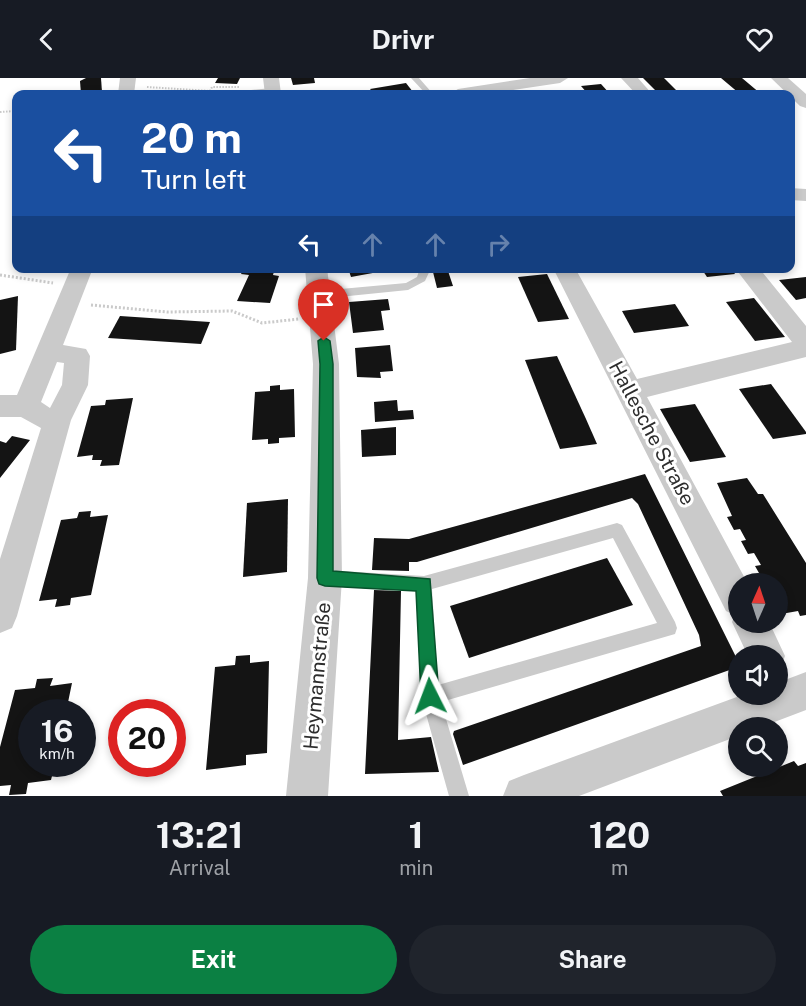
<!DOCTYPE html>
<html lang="en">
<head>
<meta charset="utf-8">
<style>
  body { margin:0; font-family:"Public Sans",sans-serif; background:#20242c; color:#f1f3f6; height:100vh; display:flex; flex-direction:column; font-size:22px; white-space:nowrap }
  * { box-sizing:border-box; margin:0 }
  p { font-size:20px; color:#9ea1a6 }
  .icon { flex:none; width:33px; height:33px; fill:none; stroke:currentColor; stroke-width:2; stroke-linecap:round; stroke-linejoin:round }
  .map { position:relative; height:718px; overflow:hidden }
  .sheet { display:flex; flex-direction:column; background:#171b24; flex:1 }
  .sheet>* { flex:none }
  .guide { position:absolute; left:12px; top:12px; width:783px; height:183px; border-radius:12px; box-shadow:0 3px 9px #0003; background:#1a4fa0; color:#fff; overflow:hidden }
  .needle { width:39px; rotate:3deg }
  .tools { position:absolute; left:728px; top:495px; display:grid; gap:12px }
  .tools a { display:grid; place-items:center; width:60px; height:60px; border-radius:50%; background:#171b24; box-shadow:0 3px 9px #0003; font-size:30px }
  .speed { position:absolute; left:18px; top:621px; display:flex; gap:12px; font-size:30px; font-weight:700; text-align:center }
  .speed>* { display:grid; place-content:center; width:78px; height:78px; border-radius:50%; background:#171b24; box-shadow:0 3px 9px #0003; line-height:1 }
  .speed small { font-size:15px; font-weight:400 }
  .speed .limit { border:9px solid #d22; background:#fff; color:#111 }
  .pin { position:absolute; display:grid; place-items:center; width:51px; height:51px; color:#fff; margin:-62px -26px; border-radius:50% 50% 50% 0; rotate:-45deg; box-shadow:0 0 6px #0007 }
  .pin .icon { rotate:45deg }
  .me { position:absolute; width:66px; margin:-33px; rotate:357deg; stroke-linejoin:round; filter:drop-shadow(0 0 4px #0008) }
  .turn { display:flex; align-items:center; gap:21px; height:126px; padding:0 30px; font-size:27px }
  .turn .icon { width:78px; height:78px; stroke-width:2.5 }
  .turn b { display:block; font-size:42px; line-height:51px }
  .lanes { display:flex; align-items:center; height:57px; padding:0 30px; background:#0003; justify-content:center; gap:30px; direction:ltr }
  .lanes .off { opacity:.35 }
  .eta { display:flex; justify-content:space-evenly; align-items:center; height:102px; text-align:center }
  .eta b { font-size:36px; font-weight:700; line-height:42px }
  .cta { display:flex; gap:12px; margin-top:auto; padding:12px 30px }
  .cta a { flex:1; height:69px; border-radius:36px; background:#0b8043; color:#fff; font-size:24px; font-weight:700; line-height:69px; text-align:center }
  .cta a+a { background:#20242c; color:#f1f3f6 }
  header { display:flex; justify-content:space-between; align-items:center; height:78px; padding:0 30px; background:#171b24; font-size:27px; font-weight:700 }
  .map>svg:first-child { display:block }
  .building { fill:#141414 }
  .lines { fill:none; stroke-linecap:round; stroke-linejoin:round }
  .path-far1 { stroke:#cacaca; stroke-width:2; stroke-dasharray:1.5 1.5; stroke-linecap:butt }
  .path { stroke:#cacaca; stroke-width:3; stroke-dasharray:2 2; stroke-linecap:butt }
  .service { fill:#cacaca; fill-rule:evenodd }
  .minor { fill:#cacaca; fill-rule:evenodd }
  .route { fill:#0b8043; stroke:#07532c; stroke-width:1.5 }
  .labels { text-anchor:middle; stroke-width:6; stroke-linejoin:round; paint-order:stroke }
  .street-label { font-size:20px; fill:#2d2d2d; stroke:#fff }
</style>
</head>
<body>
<header><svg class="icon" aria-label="back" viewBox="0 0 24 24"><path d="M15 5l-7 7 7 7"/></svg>Drivr<svg class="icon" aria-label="heart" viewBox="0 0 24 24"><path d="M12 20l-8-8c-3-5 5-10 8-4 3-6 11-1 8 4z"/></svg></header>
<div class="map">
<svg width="806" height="718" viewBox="0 0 806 718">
  <rect width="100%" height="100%" fill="#fff"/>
  <g class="building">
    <polygon points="86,0 101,0 102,14 81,16 80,3"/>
    <polygon points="218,0 240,0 237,6 215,5"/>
    <polygon points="291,0 314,0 315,5 293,7"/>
    <polygon points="643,0 664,0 680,16 659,16"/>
    <polygon points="721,0 742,0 761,16 740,16"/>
    <polygon points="406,5 413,14 374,16 370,11"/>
    <polygon points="601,6 610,16 588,16 581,8"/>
    <polygon points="244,190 275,190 273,197 279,198 270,225 237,223 249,197 241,196"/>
    <polygon points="348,190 389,190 389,192 351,199"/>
    <polygon points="432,190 447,190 453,208 437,210"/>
    <polygon points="701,190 731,190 735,196 707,199"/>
    <polygon points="547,196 569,241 538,244 518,199"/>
    <polygon points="806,199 806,220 796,222 779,202"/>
    <polygon points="18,218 16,272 0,276 0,222"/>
    <polygon points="754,220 785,259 755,263 726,224"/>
    <polygon points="388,221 390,232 381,233 384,252 353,255 349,224"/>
    <polygon points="675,226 689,248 634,255 622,233"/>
    <polygon points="120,238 210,244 201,266 108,260"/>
    <polygon points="390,267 393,293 380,294 381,300 357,299 355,270"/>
    <polygon points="557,278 586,341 597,366 560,371 525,282"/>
    <polygon points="771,306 806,354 806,356 773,361 739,311"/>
    <polygon points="280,307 280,312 294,311 295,359 279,360 279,365 268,366 268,361 252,362 255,314 270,313 270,308"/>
    <polygon points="133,320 119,387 100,388 102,382 92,382 93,377 77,379 91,328 105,327 106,322"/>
    <polygon points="397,322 398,333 413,332 414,341 375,344 374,324"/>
    <polygon points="695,326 726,379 690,384 660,331"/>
    <polygon points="396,349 396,377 362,379 361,352"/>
    <polygon points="12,358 30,362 0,400 0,363 6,365"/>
    <polygon points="645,396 738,583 738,589 463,687 453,656 454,653 701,568 699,557 638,426 632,420 417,484 409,484 409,493 372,492 374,460 409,461"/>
    <polygon points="747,400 758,416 763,416 806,485 806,537 800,538 798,533 781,536 777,528 777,506 771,506 769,501 763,502 755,488 761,487 754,475 748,476 741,463 746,462 740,451 734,452 727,439 732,438 717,405"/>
    <polygon points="288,421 287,494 243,499 247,425"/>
    <polygon points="91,433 90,439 108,437 91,517 71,520 70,527 55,529 57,521 39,523 61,442 77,440 79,434"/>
    <polygon points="607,480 633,527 469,580 450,528"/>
    <polygon points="374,512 401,513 398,662 431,659 439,694 365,696"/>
    <polygon points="250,577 250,585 269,583 267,675 246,677 246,687 206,692 215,589 235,587 236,578"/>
    <polygon points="53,600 50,608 72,605 66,634 32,634 32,686 55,686 51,702 28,705 26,716 9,717 11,707 0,708 0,669 15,612 35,610 37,601"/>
    <polygon points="794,683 798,688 806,685 806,718 723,718 720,713"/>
  </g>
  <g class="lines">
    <g class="path-far1">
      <polyline points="147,9 210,13 212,9 239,9"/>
      <polyline points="0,34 16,33"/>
    </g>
    <g class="path">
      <polyline points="0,197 53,205"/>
      <polyline points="91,227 167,234 232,233 262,245 299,241"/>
    </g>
    <g class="service">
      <polygon points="411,0 419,0 433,16 426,16"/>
      <polygon points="272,10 276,12 275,14 246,16 251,12"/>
      <polygon points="420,190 431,190 425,203 408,212 319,221 313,217 319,213 406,205 417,199"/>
      <path d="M617,445l5,2 53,97 2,6 -2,6 -234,68 28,94h-20l-28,-100 -5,-105 -91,-5 -6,-3 -2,-5 2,-5 6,-3 99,6zM613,460l44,85 -219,62 -6,-96z"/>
    </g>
    <g class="minor">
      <polygon points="120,0 136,0 134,16 118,16"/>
      <polygon points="263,0 279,0 281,16 265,16"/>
      <polygon points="530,0 568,0 560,5 485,16 450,16 458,11"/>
      <polygon points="621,0 638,0 652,16 636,16"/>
      <polygon points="771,0 788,0 806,16 806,30 800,28"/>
      <polygon points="790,110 806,111 806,123 790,122"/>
      <path d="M71,190h22l-30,77 23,4 4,7 -2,29 -17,35 -54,196 -5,12 -12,5v-74l41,-131 -20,-11h-21v-22h17zM57,284l7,1 -2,22 -12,23 -9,-6z"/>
      <polygon points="305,190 327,190 339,286 342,500 328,718 286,718 308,500 313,286"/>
      <polygon points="553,190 575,190 637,301 792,264 735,190 759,190 806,248 806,279 647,319 748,506 738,506 738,544 769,544 785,578 780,591 777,592 777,578 748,578 732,544 735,537 726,533"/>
      <polygon points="806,594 806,632 759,650 738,650 738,658 579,718 503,718 509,703 524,697 745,616 777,616 777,605"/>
    </g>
  </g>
  <polygon class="route" points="324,259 330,263 333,286 333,493 430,501 439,618 436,624 430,627 424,624 421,618 416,513 325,508 319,506 317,500 320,286 318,263"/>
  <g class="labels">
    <g class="street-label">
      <text transform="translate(652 355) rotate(62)" y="7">Hallesche Straße</text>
      <text transform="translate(317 598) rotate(-85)" y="7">Heymannstraße</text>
    </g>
  </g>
</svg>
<div class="tools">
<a><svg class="needle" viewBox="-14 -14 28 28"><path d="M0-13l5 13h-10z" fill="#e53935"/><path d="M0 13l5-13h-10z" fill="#9ea1a6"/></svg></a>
<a><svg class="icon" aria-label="sound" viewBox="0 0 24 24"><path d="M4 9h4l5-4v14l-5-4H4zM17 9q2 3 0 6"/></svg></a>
<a><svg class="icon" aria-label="search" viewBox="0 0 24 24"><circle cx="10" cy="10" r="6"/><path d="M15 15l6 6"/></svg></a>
</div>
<div class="speed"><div>16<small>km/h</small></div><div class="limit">20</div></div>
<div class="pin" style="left:324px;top:263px;background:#d93025"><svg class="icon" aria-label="arrive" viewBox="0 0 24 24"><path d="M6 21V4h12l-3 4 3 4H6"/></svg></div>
<svg class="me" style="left:430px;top:618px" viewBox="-20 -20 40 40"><path d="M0-17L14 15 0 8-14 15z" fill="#0b8043" stroke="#fff" stroke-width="4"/></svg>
<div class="guide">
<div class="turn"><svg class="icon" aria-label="left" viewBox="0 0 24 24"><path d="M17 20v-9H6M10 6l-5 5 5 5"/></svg><div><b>20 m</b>Turn left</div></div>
<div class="lanes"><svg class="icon" aria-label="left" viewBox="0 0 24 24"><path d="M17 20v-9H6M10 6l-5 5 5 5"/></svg><svg class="icon off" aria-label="ahead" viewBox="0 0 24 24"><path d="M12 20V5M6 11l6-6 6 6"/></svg><svg class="icon off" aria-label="ahead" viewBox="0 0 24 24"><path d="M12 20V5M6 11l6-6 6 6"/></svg><svg class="icon off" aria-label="right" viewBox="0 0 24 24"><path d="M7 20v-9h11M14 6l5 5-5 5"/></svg></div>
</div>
</div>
<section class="sheet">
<div class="eta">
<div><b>13:21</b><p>Arrival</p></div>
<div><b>1</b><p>min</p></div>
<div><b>120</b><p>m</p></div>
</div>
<div class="cta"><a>Exit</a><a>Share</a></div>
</section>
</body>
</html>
